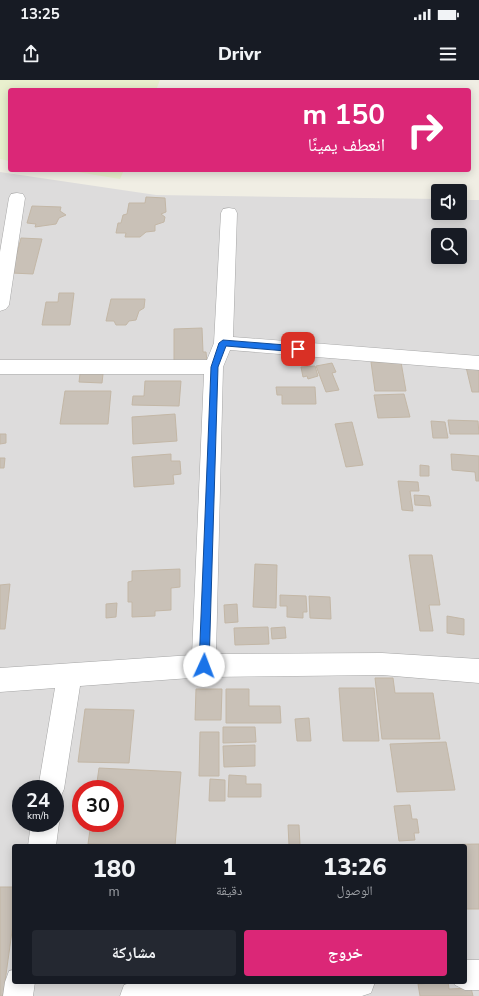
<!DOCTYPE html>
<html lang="ar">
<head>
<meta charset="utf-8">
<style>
  body { margin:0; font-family:"Nunito Sans","Noto Naskh Arabic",sans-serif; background:#242831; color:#f1f3f6; direction:rtl; height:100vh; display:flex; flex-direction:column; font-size:15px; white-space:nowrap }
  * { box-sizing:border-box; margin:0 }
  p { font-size:13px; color:#9ea1a6 }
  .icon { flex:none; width:22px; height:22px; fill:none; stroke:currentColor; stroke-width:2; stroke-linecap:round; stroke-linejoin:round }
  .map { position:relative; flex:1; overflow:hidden; direction:ltr }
  .sheet { position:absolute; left:12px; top:764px; width:455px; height:140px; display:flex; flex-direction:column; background:#171b24; border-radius:4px; box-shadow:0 2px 10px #0003; direction:rtl }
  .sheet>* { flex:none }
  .hud { position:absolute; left:8px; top:8px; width:463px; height:84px; border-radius:4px; box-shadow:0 2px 10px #0003; direction:rtl; background:#db2777; color:#fff; overflow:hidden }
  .buttons { position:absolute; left:431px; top:104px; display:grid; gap:8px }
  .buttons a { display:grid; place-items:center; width:36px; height:36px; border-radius:4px; background:#171b24; box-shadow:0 2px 10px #0003; font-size:20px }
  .speed { position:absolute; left:12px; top:700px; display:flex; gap:8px; font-size:20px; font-weight:700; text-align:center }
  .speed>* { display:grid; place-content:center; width:52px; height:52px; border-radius:50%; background:#171b24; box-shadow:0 2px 10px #0003; line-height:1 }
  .speed small { font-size:10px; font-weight:400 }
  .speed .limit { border:6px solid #d22; background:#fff; color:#111 }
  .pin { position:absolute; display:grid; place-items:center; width:34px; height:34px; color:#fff; margin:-17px; border-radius:8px; box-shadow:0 2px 6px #0006 }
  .me { position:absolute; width:44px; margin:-22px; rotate:2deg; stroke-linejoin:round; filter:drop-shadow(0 0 3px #0008) }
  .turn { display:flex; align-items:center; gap:14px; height:84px; padding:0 20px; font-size:18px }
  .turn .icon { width:52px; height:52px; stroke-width:2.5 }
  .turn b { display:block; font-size:28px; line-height:34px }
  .eta { display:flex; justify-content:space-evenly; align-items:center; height:68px; text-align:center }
  .eta b { font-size:24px; font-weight:800; line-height:28px }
  .button { display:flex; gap:8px; margin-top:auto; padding:8px 20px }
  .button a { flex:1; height:46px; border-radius:4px; background:#db2777; color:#fff; font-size:16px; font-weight:800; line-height:46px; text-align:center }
  .button a+a { background:#242831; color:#f1f3f6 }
  .status { display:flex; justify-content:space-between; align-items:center; height:28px; padding:0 20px; background:#171b24; direction:ltr }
  .status svg { height:11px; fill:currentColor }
  header { display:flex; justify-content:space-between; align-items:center; height:52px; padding:0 20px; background:#171b24; font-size:18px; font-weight:800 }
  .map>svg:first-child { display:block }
  .residential { fill:#dddcdc; fill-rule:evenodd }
  .farmland { fill:#e9f0ce }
  .building { fill:#c9c1b7; stroke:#c3b7a6 }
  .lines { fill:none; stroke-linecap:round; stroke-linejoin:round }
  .minor-casing { stroke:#a6a6a6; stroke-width:1 }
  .minor { fill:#fff; fill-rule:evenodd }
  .route { fill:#1a73e8; stroke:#114b97 }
</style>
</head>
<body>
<div class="status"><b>13:25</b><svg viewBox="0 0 49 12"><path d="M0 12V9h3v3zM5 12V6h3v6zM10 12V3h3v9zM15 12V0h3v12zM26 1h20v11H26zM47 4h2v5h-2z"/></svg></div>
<header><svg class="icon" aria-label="menu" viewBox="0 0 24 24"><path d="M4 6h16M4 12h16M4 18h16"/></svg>Drivr<svg class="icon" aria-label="share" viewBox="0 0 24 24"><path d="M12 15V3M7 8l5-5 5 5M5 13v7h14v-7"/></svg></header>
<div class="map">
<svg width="479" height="916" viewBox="0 0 479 916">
  <rect width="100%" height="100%" fill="#f0eee4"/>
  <path class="residential" d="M0,92l156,23 282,4v14h22v-13h19v796h-479zM438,155h22v22h-22zM21,709h34v34h-34zM81,709h34v34h-34zM14,766h451v136h-451z"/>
  <g class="farmland">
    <polygon points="0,0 160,0 156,10 10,10 10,81 0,79"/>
    <polygon points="65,90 124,90 120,99"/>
  </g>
  <g class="building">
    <polygon points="146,117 165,118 166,132 161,134 165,137 164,142 155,145 155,151 146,152 140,157 125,157 126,153 116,153 118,143 121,143 123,135 127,134 129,123 145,123"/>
    <polygon points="32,126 61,127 60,131 66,135 59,138 56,144 35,147 36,144 27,143"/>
    <polygon points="21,158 42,159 33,194 12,193"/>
    <polygon points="59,213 74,213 70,245 42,245 46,222 58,222"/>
    <polygon points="111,219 145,219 144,228 139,231 136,240 129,241 126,245 116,245 114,241 106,241"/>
    <polygon points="202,248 203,272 206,272 207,281 174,282 174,249"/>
    <polygon points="371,282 401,282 406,311 375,311"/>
    <polygon points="332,283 336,292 332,293 339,310 326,312 316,286"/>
    <polygon points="315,286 318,296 308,299 307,296 303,297 301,287"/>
    <polygon points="466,287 479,287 479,312 472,312"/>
    <polygon points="80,294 103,294 102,303 79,302"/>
    <polygon points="145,301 181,301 179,326 132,325 133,316 144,316"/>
    <polygon points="276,307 315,307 316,324 282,324 282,315 277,315"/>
    <polygon points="65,311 111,311 108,344 60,344"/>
    <polygon points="404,314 410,337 378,338 374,315"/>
    <polygon points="175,334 177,361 133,364 132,337"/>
    <polygon points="448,340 478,341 479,354 450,354"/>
    <polygon points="431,341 445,342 448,358 433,358"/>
    <polygon points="352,342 363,385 346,387 335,344"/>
    <polygon points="0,354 6,354 6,363 0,364"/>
    <polygon points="171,374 171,381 180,381 181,394 173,395 174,404 134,407 132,377"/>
    <polygon points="451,374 479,376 479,401 476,401 475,392 452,390"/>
    <polygon points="0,378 5,378 4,388 0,388"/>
    <polygon points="420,385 429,386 429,396 420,396"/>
    <polygon points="398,401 418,402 419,411 410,411 413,431 402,430"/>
    <polygon points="414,415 429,416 431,426 415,425"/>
    <polygon points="409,475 432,475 440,525 429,525 433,551 420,551"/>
    <polygon points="255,484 277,485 276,528 253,527"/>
    <polygon points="180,489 180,507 171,508 171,530 155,531 155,536 132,537 132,522 128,522 128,502 132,501 132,491"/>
    <polygon points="10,504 5,549 0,549 0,505"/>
    <polygon points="280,515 306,516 307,532 303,532 303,538 287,537 287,526 280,526"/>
    <polygon points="309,516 330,517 331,539 310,538"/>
    <polygon points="117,523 116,537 106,538 106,524"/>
    <polygon points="237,524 238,542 225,543 224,525"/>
    <polygon points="447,536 464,539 464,555 447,553"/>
    <polygon points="268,547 269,564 235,565 234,548"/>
    <polygon points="285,547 286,558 272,559 271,548"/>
    <polygon points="375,598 393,598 395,613 433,613 440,659 382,659"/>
    <polygon points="339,608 374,608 379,661 343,661"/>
    <polygon points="196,609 222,609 221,640 195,640"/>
    <polygon points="226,609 249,609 249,626 280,626 281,643 226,643"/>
    <polygon points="85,629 134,630 129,683 78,682"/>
    <polygon points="309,638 311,661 297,661 295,639"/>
    <polygon points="223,647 255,647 256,662 223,663"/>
    <polygon points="200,652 219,652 219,696 199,696"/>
    <polygon points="446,662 455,710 397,712 390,664"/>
    <polygon points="255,665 255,686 224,687 223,666"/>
    <polygon points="99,688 181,692 175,766 88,764 91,743 115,743 115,709 96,709"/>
    <polygon points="229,695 246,696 246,704 261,704 261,717 228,717"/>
    <polygon points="210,699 225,700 225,721 209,721"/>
    <polygon points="410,725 412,739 417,739 419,753 414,753 415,760 399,761 394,726"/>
    <polygon points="288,745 299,745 300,765 289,765"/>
    <polygon points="479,764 479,829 465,829 465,766 420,765"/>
    <polygon points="0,807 14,807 14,837 3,916 0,916"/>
    <polygon points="448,902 449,909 471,908 473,916 420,916 418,904"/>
  </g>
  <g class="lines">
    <g class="minor-casing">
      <g id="minor">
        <polygon points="17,113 23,114 25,118 9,225 6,229 0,231 0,172 9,118 11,114"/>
        <polygon points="229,128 235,129 237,133 233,257 479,276 479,290 230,270 223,287 216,574 382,573 479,579 479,603 382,595 204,597 80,606 64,709 60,718 55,721 55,709 38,709 55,608 0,612 0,588 192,575 204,294 0,294 0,280 207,280 214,263 221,133 223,129"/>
        <polygon points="55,735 59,743 56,766 28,766 31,743 55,743"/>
        <polygon points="465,880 479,880 479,910 465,910 455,905 453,902 465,902"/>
        <polygon points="14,890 14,902 35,902 33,916 3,916 5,902 9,891"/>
        <polygon points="133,902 375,902 371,913 362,916 120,916 124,905"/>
      </g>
    </g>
    <use href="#minor" class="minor"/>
  </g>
  <polygon class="route" points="223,260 298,266 302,269 298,272 226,266 218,287 209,586 208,589 204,590 201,589 199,586 211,287 219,263"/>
</svg>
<div class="buttons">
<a><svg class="icon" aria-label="sound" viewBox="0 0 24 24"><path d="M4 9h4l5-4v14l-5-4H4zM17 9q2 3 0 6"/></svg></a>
<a><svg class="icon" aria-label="search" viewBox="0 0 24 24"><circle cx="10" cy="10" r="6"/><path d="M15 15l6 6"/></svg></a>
</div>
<div class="speed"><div>24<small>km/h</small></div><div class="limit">30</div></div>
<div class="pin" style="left:298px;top:269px;background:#d93025"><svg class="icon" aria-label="arrive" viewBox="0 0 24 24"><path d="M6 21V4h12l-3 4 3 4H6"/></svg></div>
<svg class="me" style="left:204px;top:586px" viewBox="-20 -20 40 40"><circle r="19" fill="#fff"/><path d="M0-13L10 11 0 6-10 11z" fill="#1a73e8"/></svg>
<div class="hud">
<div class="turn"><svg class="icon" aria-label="right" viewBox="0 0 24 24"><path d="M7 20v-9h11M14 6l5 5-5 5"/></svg><div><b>150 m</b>انعطف يمينًا</div></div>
</div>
<section class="sheet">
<div class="eta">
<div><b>13:26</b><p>الوصول</p></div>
<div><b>1</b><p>دقيقة</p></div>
<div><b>180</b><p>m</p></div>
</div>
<div class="button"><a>خروج</a><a>مشاركة</a></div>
</section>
</div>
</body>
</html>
